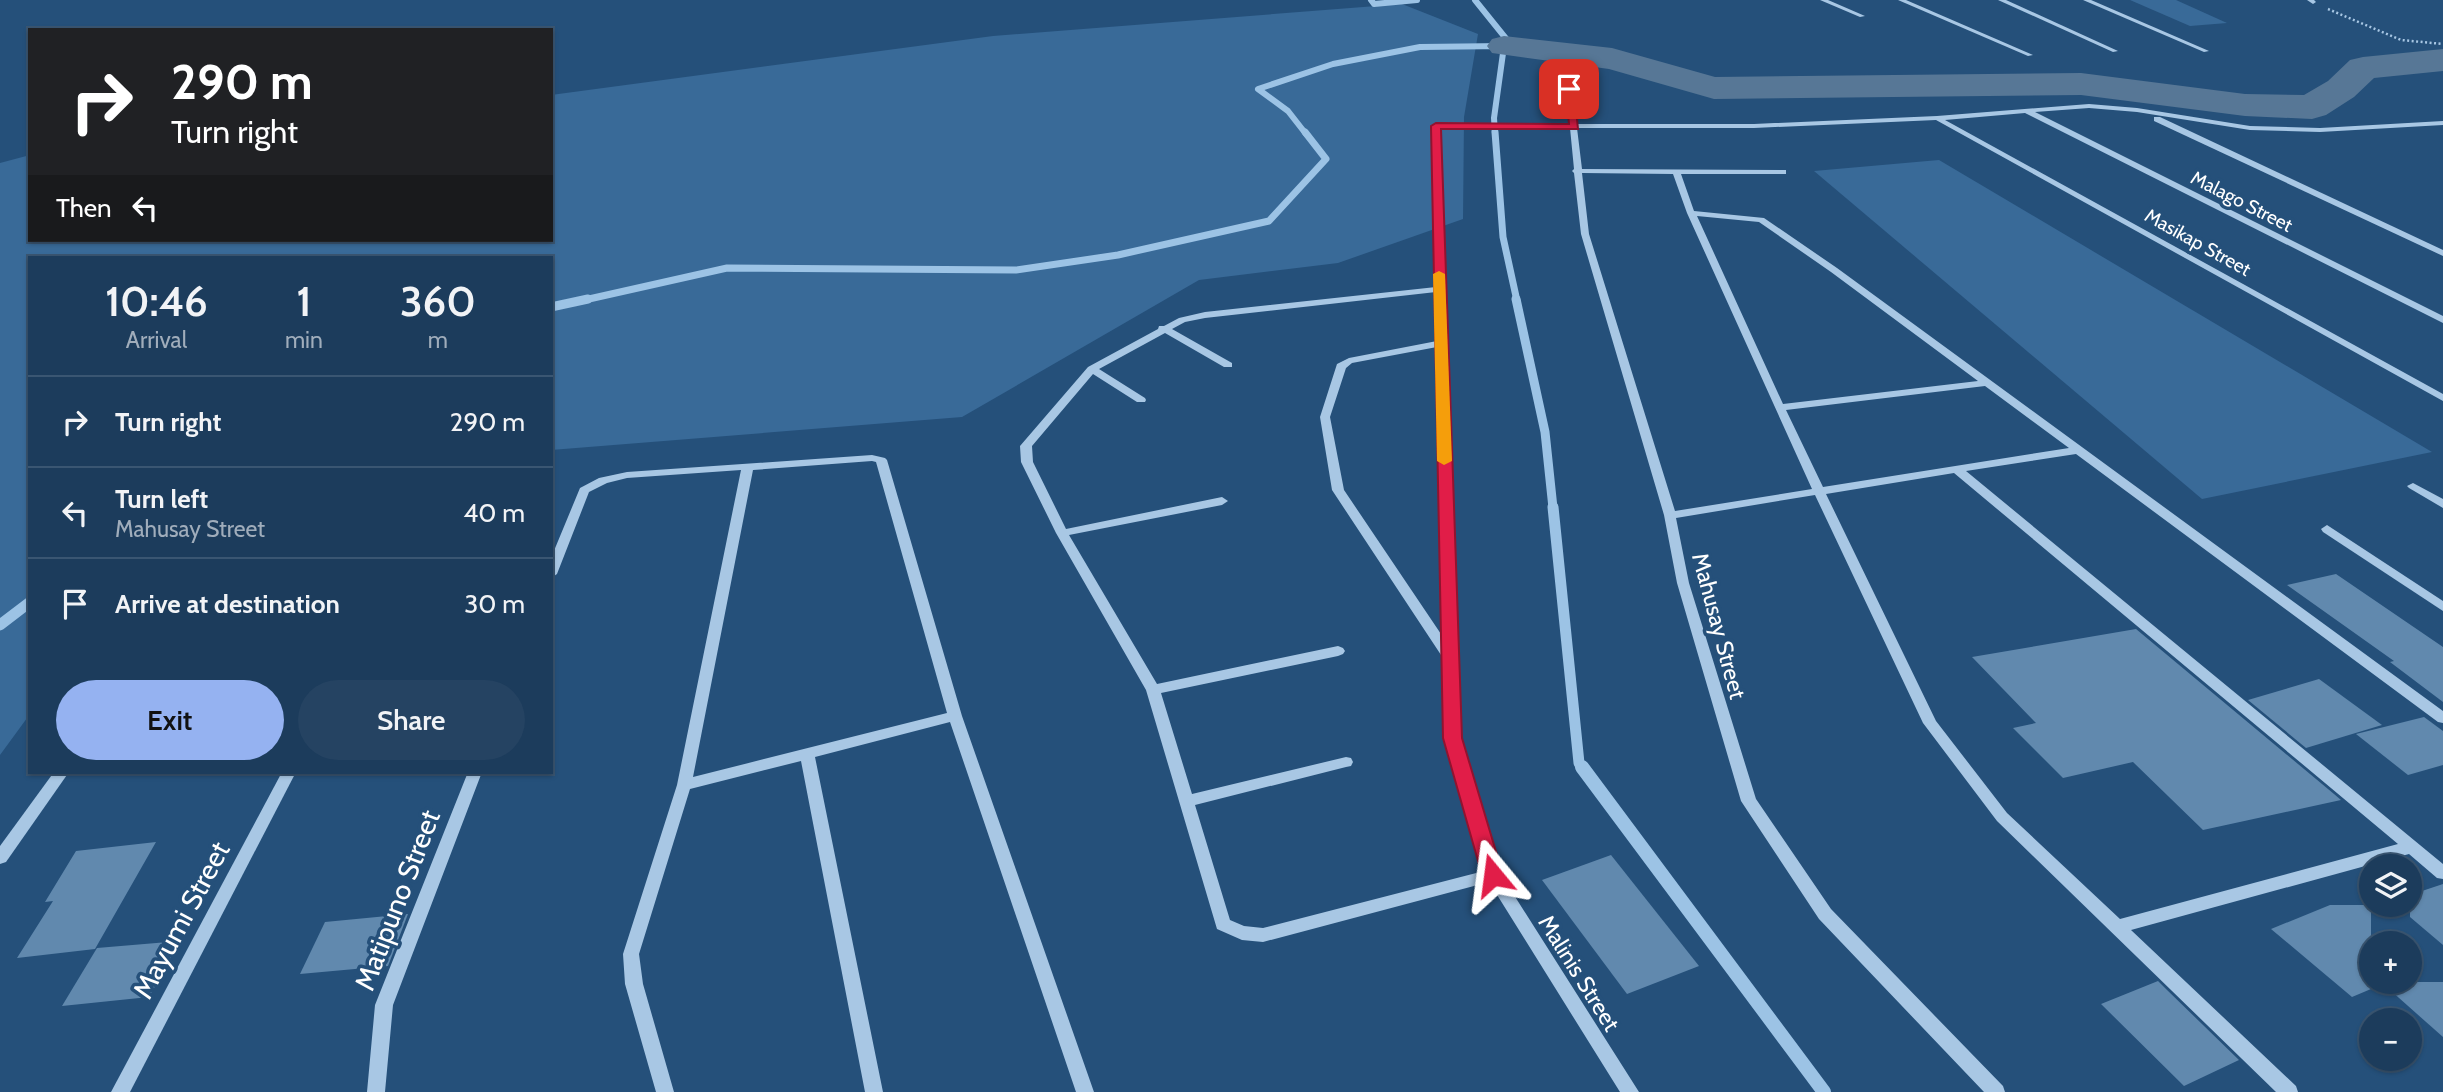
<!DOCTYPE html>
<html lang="en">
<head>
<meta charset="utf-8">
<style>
  body { margin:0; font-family:Cabin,sans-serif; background:#254362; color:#f1f3f6; height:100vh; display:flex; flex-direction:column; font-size:26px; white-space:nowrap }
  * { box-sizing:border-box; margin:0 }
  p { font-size:23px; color:#a0adbb }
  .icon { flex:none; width:38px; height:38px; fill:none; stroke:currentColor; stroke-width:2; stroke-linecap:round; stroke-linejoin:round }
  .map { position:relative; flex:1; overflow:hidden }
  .sheet { position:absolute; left:28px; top:256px; width:525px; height:518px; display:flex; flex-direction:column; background:#1c3c5c; border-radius:0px; box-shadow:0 2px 5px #0004,0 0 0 2px #3a5672 }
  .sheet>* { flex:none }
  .banner { position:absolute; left:28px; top:28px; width:525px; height:214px; border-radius:0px; box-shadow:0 2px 5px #0004,0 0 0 2px #3a5672; background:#202124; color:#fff; overflow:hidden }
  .fabs { position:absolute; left:2359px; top:854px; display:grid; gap:14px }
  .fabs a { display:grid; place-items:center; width:63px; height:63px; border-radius:50%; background:#1c3c5c; box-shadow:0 2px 5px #0004,0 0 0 2px #3a5672; font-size:35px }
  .pin { position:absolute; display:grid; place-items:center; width:60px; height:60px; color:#fff; margin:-30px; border-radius:14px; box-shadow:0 4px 10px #0006 }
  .me { position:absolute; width:77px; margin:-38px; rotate:344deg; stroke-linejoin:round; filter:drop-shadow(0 0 5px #0008) }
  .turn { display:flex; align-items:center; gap:24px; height:147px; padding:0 28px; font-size:32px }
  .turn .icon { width:91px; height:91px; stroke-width:2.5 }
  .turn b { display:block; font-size:49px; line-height:60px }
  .then { display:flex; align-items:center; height:66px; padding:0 28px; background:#0003; gap:14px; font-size:26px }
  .eta { display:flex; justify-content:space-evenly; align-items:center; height:119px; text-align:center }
  .eta b { font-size:42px; font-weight:600; line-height:49px }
  .cta { display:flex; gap:14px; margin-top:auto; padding:14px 28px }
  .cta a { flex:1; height:80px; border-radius:42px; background:#95b2f1; color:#111; font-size:28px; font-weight:600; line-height:80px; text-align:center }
  .cta a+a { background:#254362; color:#f1f3f6 }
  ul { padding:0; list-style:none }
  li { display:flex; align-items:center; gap:21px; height:91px; padding:0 28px; border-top:2px solid #3a5672 }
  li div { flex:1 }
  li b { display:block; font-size:26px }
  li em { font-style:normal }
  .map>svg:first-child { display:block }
  .green { fill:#396a98 }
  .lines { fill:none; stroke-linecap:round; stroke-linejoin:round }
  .stream-far4 { stroke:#9cc3e5; stroke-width:6 }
  .stream-far3 { stroke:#9cc3e5; stroke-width:7 }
  .stream-far2 { stroke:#9cc3e5; stroke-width:9 }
  .stream-far1 { stroke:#9cc3e5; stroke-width:11 }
  .stream { stroke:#9cc3e5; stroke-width:14 }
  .river { fill:#577796; fill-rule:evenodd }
  .building { fill:#6189ae }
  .path { stroke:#a8c7e4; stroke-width:2.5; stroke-dasharray:2 2.5; stroke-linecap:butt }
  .minor { fill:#a8c7e4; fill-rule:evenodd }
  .route { fill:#e11d48; stroke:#92132f; stroke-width:2 }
  .slow { fill:#f59e0b }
  .labels { text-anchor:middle; stroke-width:7; stroke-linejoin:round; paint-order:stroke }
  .far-street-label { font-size:19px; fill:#fff; stroke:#25507a }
  .street-label { font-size:23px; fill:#fff; stroke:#25507a }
  .near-street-label { font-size:28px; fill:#fff; stroke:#25507a }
</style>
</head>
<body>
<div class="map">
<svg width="2443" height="1092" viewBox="0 0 2443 1092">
  <rect width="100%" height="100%" fill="#25507a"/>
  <g class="green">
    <polygon points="2130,0 2176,0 2227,23 2190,26"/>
    <polygon points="1402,4 1478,34 1464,117 1463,219 1338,263 1199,280 962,417 551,450 551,257 30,257 30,714 0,755 0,163 30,155 30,240 551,240 551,95 993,36"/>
    <polygon points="1939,160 2432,452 2202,499 1814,171"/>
  </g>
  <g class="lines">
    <g class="stream-far4">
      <polyline points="1371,0 1374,4 1417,0"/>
      <polyline points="1475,0 1512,46"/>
      <polyline points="1306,134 1288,111 1258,89 1333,64 1420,47 1504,46 1494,118 1495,134"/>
    </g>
    <g class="stream-far3">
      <polyline points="1495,132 1503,237 1517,301"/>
      <polyline points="580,301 727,268 1016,270 1118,255 1269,221 1326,159 1305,132"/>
    </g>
    <g class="stream-far2">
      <polyline points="1516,299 1545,432 1553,508"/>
      <polyline points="551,307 588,299"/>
    </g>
    <g class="stream-far1">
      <polyline points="1553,507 1579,763 1583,768"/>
      <polyline points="0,625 30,602"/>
    </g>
    <polyline class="stream" points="1582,767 1824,1092"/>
    <polygon class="river" points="1504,36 1612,48 1715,77 2081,73 2245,94 2304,95 2328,81 2350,60 2363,57 2443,49 2443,71 2374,78 2354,97 2326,115 2312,119 2245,116 2081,95 1714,99 1609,69 1492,53 1487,46 1492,39"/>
  </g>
  <g class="building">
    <polygon points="2336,574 2443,647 2443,702 2390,662 2394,661 2287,585"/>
    <polygon points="2136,629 2334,794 2341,800 2203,830 2133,762 2063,778 2013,728 2036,723 1972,657"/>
    <polygon points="2319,679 2382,725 2306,748 2248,700"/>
    <polygon points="2424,717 2443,731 2443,765 2408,775 2356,734"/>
    <polygon points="156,842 95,949 17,958 53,901 45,902 76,851"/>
    <polygon points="1611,855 1699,966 1627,994 1542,880"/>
    <polygon points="2443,884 2443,945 2410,917 2410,895"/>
    <polygon points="2330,905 2371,905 2371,989 2352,997 2271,929"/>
    <polygon points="408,914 388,966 300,974 325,922"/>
    <polygon points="180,941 149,997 62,1006 97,948"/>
    <polygon points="2158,981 2166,989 2239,1060 2184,1086 2101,1004"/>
    <polygon points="2381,982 2443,982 2443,1037"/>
  </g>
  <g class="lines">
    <polyline class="path" points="2328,9 2401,40 2443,44"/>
    <g class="minor">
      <polygon points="1820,0 1828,0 1865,16 1860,17"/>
      <polygon points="1898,0 1906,0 2033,55 2028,56"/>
      <polygon points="1998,0 2006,0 2118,51 2113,52"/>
      <polygon points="2083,0 2091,0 2209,51 2204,52"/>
      <polygon points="2307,0 2314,0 2316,2 2313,4"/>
      <path d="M1569,87l4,2 4,35h177l183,-8 152,-12 48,4 113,18 70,2 123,-7v4l-123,7 -70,-2 -113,-18 -48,-4 -54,4 408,204v7l-418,-210 -80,7 498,274v7l-507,-281 -182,8h-177l5,41 204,1v4h-105l13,37 70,7 73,50 606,443v12l-5,-1 -362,-268 -110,17 477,393v15l-6,-1 -28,-24 -278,76 165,156 2,6h-22l-279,-271 -74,-98 -108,-228 -139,23 13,65 67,216 75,110 172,177 2,6h-21l-165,-173 -78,-118 -64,-218 -13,-68 -83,-281 -7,-61 -2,-2 2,-2 -4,-41h-130l19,610 41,135 139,219h-19l-131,-210 -226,60 -21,-2 -25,-11 -71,-239 -90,-157 -35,-71 -1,-16 68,-79 70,-38 1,-3h5l15,-8 26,-6 231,-25 -4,-161 4,-2h133l-4,-35zM1582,173l91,1 14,39 125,276 -137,22 -86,-277zM1697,216l62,6 72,50 147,109 -195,23zM1436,292l1,49 -88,17 -12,6 -17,53 12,73 111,168 2,80 39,133 -221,57 -19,-2 -14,-6 -35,-115 151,-38 5,-1 2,-4 -2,-4 -5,-1 -154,37 -31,-101 177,-37 5,-2 2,-3 -2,-3 -5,-2 -181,38 -88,-149 153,-30 6,-4 -6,-4 -156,32 -33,-67 -1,-16 61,-72 44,28h8l1,-2 -1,-2 -46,-29 66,-36 59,34h8v-4l-60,-34 13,-7 20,-4zM1437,347l6,290 -99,-147 -14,-73 16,-49 6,-5zM1985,386l84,62 -246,39 -37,-77zM1954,473l444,371 -278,75 -113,-106 -71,-92 -110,-227z"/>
      <polygon points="2154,117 2160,117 2443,250 2443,256 2154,121"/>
      <path d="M872,455l13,3 2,2 75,256 132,376h-18l-126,-370 -135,35 68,335h-18l-64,-331 -111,28 -51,165 4,30 31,108h-18l-31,-108 -2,-30 54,-169 64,-315 -114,8 -20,5 -18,9 -32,82 -6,4v-20l29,-70 19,-10 28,-6zM872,461l4,1 71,251 -254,64 60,-307z"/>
      <polygon points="2413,483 2443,499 2443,508 2409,488 2407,486"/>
      <polygon points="2327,525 2443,601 2443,611 2323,532 2321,529"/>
      <polygon points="54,772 69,772 6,862 0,864 0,846"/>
      <polygon points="282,772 296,772 130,1092 111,1092"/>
      <polygon points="468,772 482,772 393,1005 385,1092 367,1092 375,1005"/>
    </g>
  </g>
  <polygon class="route" points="1569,86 1574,89 1578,129 1441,129 1462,738 1503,875 1500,881 1485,881 1482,875 1443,738 1431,126 1436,123 1569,124 1565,89"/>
  <polygon class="slow" points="1439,271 1445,274 1452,461 1444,465 1437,461 1433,274"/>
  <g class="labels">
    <g class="far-street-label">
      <text transform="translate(2242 201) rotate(27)" y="7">Malago Street</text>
      <text transform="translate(2198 242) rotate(29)" y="7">Masikap Street</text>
    </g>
    <g class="street-label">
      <text transform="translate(1719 626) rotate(75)" y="8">Mahusay Street</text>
      <text transform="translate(1579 973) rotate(58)" y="8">Malinis Street</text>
    </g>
    <g class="near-street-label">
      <text transform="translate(397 900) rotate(-69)" y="10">Matipuno Street</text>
      <text transform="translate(181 920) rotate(-62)" y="10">Mayumi Street</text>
    </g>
  </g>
</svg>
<div class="fabs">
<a><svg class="icon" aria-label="layers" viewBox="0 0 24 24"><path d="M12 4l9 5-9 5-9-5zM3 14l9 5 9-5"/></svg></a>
<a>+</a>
<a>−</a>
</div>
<div class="pin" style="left:1569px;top:89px;background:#d93025"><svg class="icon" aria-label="arrive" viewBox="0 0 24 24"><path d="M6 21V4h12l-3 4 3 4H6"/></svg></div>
<svg class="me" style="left:1493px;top:875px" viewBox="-20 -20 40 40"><path d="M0-17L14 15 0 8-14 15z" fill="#e11d48" stroke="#fff" stroke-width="4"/></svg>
<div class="banner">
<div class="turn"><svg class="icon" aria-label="right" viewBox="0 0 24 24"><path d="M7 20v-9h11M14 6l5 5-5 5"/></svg><div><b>290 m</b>Turn right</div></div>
<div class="then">Then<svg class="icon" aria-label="left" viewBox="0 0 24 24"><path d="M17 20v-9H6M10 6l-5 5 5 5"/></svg></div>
</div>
<section class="sheet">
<div class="eta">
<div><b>10:46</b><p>Arrival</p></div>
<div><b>1</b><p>min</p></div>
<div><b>360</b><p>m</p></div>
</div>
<ul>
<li><svg class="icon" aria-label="right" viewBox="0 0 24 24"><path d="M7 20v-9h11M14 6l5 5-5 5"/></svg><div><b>Turn right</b></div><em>290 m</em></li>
<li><svg class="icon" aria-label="left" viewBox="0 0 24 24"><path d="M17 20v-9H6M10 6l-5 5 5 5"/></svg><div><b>Turn left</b><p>Mahusay Street</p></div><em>40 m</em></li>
<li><svg class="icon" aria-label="arrive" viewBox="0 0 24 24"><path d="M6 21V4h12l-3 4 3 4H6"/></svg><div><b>Arrive at destination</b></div><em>30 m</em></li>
</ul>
<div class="cta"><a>Exit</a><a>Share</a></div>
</section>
</div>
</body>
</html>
